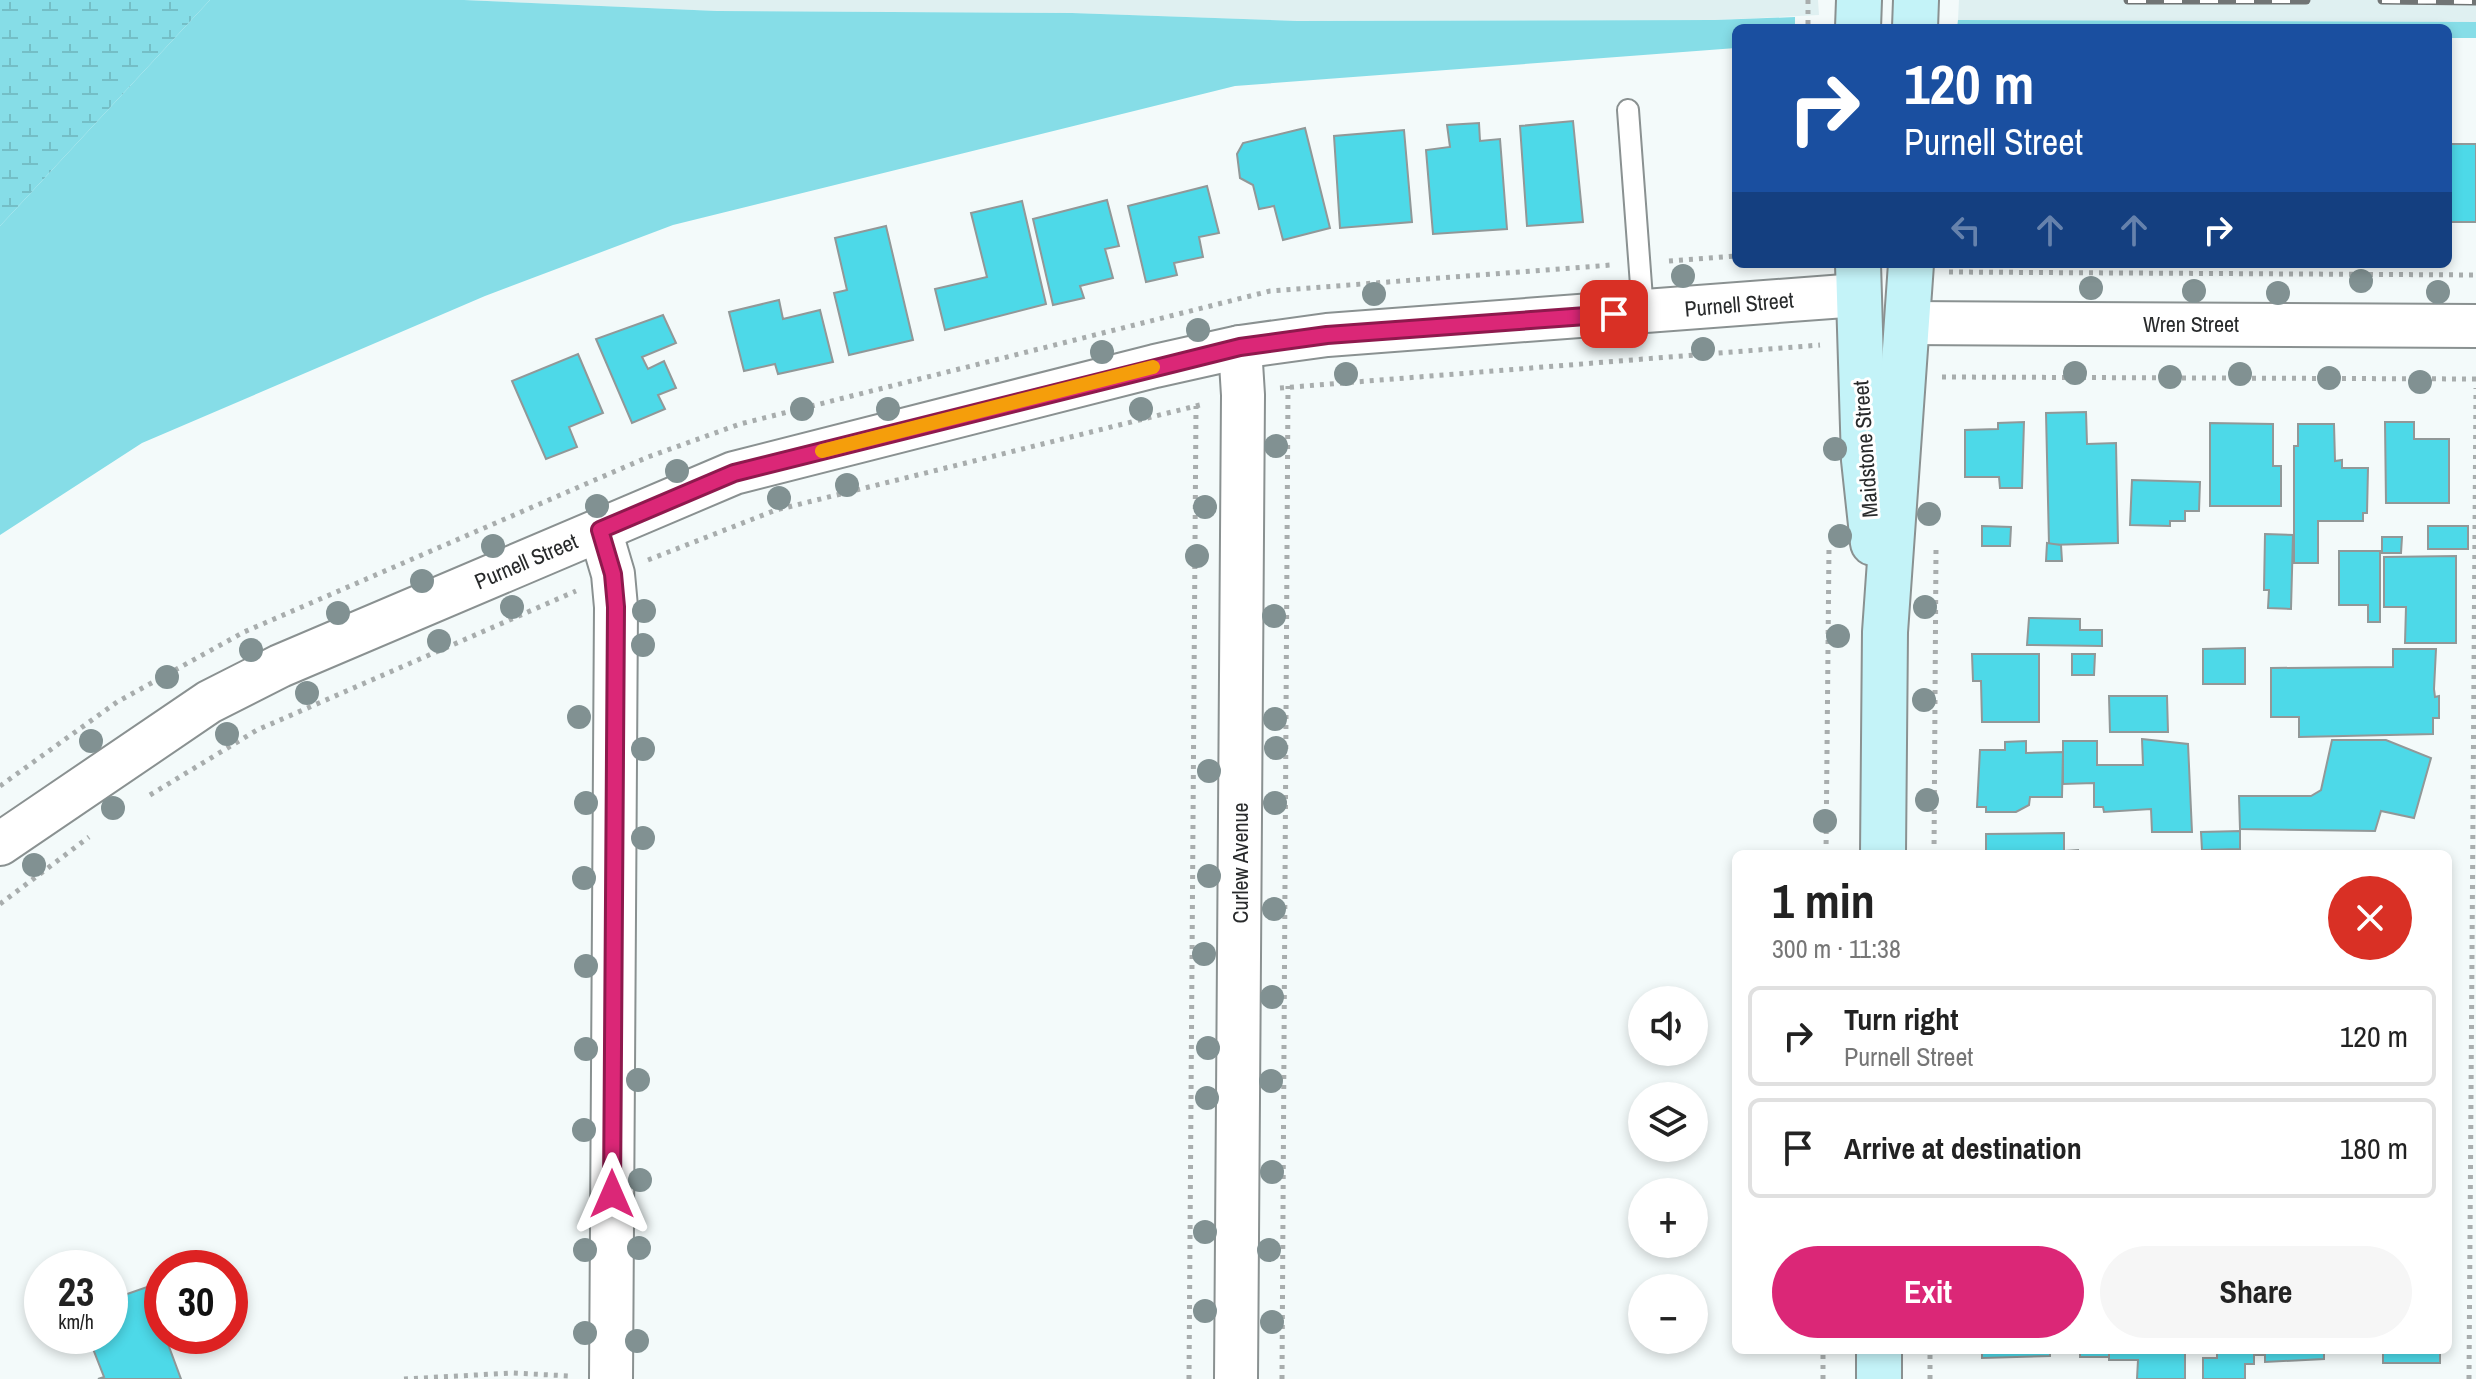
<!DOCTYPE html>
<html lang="en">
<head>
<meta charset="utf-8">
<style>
  body { margin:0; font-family:"Archivo Narrow",sans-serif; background:#f6f6f6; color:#222; height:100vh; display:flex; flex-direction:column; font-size:30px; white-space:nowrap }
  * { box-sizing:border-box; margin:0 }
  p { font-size:26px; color:#767676 }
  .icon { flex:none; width:44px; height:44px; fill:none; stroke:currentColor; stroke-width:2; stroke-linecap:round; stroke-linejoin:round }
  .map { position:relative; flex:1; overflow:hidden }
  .sheet { position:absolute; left:1732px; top:850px; width:720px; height:504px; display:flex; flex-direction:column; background:#fff; border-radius:12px; box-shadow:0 4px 12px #0003 }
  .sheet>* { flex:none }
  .top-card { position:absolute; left:1732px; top:24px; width:720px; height:244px; border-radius:12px; box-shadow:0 4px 12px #0003; background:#1a4fa0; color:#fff; overflow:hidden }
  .buttons { position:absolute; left:1628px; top:986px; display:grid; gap:16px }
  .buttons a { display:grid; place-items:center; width:80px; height:80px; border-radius:50%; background:#fff; box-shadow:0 4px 12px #0003; font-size:40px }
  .speed { position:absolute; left:24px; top:1250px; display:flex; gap:16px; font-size:40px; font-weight:700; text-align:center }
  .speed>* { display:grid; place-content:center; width:104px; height:104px; border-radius:50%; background:#fff; box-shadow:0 4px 12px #0003; line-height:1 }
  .speed small { font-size:20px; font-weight:400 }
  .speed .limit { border:12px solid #d22; background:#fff; color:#111 }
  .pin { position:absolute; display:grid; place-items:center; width:68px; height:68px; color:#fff; margin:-34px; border-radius:16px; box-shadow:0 4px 12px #0006 }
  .me { position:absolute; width:88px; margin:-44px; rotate:0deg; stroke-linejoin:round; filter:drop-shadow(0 0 6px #0008) }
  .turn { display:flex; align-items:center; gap:28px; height:168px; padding:0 40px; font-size:36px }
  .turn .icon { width:104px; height:104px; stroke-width:2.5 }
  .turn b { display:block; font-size:56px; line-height:68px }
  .lanes { display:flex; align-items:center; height:76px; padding:0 40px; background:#0003; justify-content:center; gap:40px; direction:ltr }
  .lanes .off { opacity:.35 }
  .round { display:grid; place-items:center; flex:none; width:84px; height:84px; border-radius:42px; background:#f6f6f6 }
  .summary { display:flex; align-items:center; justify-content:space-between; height:136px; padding:0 40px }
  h1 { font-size:48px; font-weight:800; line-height:60px }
  .cta { display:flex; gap:16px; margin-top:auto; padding:16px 40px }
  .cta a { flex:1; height:92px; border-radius:48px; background:#db2777; color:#fff; font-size:32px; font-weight:800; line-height:92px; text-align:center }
  .cta a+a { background:#f6f6f6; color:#222 }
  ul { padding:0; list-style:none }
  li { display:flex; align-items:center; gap:24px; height:100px; margin:0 16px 12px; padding:0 24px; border:4px solid #e0e0e0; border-radius:12px }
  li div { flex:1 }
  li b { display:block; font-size:30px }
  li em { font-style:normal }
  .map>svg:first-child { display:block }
  .built { fill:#dff0f1 }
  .grass { fill:#86dde7 }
  .wetland { fill:url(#wetland-marsh) }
  .building { fill:#4dd9e8; stroke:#919898; stroke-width:2 }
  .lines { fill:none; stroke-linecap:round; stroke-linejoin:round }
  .service-casing { stroke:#8a9191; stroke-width:24 }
  .minor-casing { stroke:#8a9191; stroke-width:46 }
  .secondary-casing { stroke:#8a9191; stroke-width:48 }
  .path { stroke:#a8adad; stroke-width:5; stroke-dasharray:4 6; stroke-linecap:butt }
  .service { stroke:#fff; stroke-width:20 }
  .minor { stroke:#fff; stroke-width:42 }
  .secondary { stroke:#c4f3f8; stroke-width:44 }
  .rail-casing { stroke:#717575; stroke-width:9 }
  .rail { stroke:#fff; stroke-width:6; stroke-dasharray:18; stroke-linecap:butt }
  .tree { fill:#819192 }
  .route-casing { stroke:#8e194d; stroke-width:20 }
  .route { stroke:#db2777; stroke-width:14 }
  .slow { stroke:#f59e0b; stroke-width:14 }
  .labels { text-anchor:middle; stroke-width:6; stroke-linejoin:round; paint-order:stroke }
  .street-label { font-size:22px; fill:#282a2b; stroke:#fff }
</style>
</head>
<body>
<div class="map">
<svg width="2476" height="1379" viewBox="0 0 2476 1379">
  <defs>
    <pattern id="wetland-marsh" width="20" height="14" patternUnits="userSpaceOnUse" patternTransform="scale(2)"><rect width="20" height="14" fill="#86dde7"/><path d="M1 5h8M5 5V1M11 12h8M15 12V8" fill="none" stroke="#74bec6"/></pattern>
  </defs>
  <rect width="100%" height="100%" fill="#f3fafa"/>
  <g class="built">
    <polygon points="464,0 1818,0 1819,15 1715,20 1297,21 1072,13 717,11"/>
    <polygon points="1959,0 2476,0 2476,22 1958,20"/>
  </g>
  <g class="grass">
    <polygon points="210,0 464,0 717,11 1072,13 1297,21 1715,20 1795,17 1795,28 1736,28 1736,48 1235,86 673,225 485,296 142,443 0,535 0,226"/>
    <polygon points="1958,20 2476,22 2476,38 2448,38 2448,28 1957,28"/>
  </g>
  <polygon class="wetland" points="0,0 210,0 0,226"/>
  <g class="building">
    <polygon points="1573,121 1583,222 1527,226 1520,126"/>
    <polygon points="1479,123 1480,141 1500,139 1507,229 1433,234 1426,150 1450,147 1447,125"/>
    <polygon points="1305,128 1330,228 1283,240 1274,206 1259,209 1253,185 1240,178 1237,154 1243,143"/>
    <polygon points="1404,130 1412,222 1340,228 1334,136"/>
    <rect x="2448" y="144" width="28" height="78"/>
    <polygon points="1207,186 1219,233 1199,237 1203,257 1174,263 1177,275 1146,282 1128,206"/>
    <polygon points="1107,200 1119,246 1105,249 1113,278 1080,286 1084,298 1053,305 1033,219"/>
    <polygon points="1022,201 1046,304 945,330 935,289 987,277 971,213"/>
    <polygon points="886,226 913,340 849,355 834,293 847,290 835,238"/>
    <polygon points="779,300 783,319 820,310 833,362 778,374 775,364 744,371 729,312"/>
    <polygon points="663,315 676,343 642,357 648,369 664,361 676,388 658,395 665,409 632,423 596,339"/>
    <polygon points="578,354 603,413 569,427 577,447 546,459 512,381"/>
    <polygon points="2086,412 2087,444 2116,443 2118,543 2049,545 2046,413"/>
    <polygon points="2024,422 2022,488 2000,488 1999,477 1965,477 1965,430 1998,429 1998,423"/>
    <polygon points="2385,422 2414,422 2414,439 2449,439 2449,503 2386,503"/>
    <polygon points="2210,423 2273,424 2273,466 2281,466 2281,506 2210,506"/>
    <polygon points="2298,424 2334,424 2335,461 2342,460 2342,468 2368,468 2367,513 2363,513 2363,521 2318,521 2318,563 2294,563 2294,446 2298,446"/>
    <polygon points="2132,480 2200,482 2199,511 2185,511 2185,521 2170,521 2170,526 2130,525"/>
    <polygon points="1982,526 2011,527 2010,546 1982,546"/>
    <rect x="2428" y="526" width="40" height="23"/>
    <polygon points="2265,534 2293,535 2291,609 2268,608 2269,590 2264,590"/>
    <polygon points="2382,537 2402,537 2401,553 2382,553"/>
    <polygon points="2047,543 2061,545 2062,561 2046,561"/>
    <polygon points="2339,551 2380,551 2380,622 2368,622 2368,605 2339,605"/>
    <polygon points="2456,556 2456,643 2405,643 2406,607 2384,607 2384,557"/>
    <polygon points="2029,618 2080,619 2080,630 2102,630 2102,646 2027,645"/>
    <polygon points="2245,648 2245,684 2203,684 2203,649"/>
    <polygon points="2393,649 2436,649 2434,689 2435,697 2439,696 2439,718 2433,718 2433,734 2299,737 2299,717 2271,717 2271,668 2393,667"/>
    <polygon points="1972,654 2039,654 2039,722 1982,722 1981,681 1973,681"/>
    <polygon points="2072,654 2095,654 2094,675 2072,675"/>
    <polygon points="2109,696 2167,696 2168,732 2110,732"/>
    <polygon points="2142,739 2188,744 2192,832 2152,832 2151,809 2104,812 2103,807 2094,807 2094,783 2063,784 2063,741 2097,741 2097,765 2143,765"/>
    <polygon points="2332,740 2386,740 2431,758 2414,818 2381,811 2375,831 2240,829 2239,796 2311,796 2321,790"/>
    <polygon points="2026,741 2026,753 2063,752 2062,797 2030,797 2029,805 2016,812 1986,812 1986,807 1977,807 1980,750 2005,750 2005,742"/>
    <polygon points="2240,831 2240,849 2202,850 2201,832"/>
    <polygon points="2064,833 2064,851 2078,850 2078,854 1986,854 1986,834"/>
    <polygon points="147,1287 162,1336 165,1336 181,1379 98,1379 104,1377 88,1336 110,1336 110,1300"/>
    <polygon points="1982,1350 2059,1350 2059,1352 2050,1352 2050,1356 1982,1358"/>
    <polygon points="2074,1350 2109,1350 2110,1357 2080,1357 2080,1351"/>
    <polygon points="2109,1350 2185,1350 2185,1379 2137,1379 2138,1360 2109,1360"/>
    <polygon points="2217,1350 2265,1350 2265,1355 2254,1355 2254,1364 2245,1364 2245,1379 2203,1379 2203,1358 2217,1358"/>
    <polygon points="2265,1350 2324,1350 2324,1359 2265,1362"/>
    <rect x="2383" y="1350" width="57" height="13"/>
  </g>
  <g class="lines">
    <g class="service-casing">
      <polyline id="service" points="1628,110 1643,312"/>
    </g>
    <g class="minor-casing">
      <g id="minor">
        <polyline points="1907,323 2476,326"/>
        <polyline points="600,530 613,574 616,607 611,1379"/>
        <polyline points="0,844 209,702 280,666 734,473 1155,366 1240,347 1327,335 1858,295"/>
        <polyline points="1236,1379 1243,395 1240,347"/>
      </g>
    </g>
    <g class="secondary-casing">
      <g id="secondary">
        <polyline points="1858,28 1859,0"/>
        <polyline points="1915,28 1916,0"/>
        <polyline points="1858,264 1864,460 1873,543"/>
        <polyline points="1883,854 1885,632 1911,264"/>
        <polyline points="1879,1379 1879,1350"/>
      </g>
    </g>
    <g class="path">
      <polyline points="1808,0 1808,28"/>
      <polyline points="1669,261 1736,256"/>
      <polyline points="1949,272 2476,275"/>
      <polyline points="1942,377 2476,379"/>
      <polyline points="1280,388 1820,345"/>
      <polyline points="648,560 776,510 1204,404"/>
      <polyline points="0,786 117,702 244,632 648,457 740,424 1270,291 1611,265"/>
      <polyline points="150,795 257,730 576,591"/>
      <polyline points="1826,854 1829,546"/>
      <polyline points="1934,854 1936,549"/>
      <polyline points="0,904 89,837"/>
      <polyline points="404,1379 512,1373 570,1376"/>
      <polyline points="1189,1379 1196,406"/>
      <polyline points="1282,1379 1288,386"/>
      <polyline points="1823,1379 1823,1350"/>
      <polyline points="1930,1379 1930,1350"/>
      <polyline points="2469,1379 2476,388"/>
    </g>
    <use href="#service" class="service"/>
    <use href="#minor" class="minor"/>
    <use href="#secondary" class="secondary"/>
    <g class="rail-casing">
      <g id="rail">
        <polyline points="2128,0 2306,0"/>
        <polyline points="2382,0 2476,1"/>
      </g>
    </g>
    <use href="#rail" class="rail"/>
  </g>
  <g class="tree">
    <circle cx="1683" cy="276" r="12"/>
    <circle cx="2361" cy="281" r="12"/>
    <circle cx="2091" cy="288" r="12"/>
    <circle cx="2194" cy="291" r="12"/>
    <circle cx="2438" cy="292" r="12"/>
    <circle cx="2278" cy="293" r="12"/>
    <circle cx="1374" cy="294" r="12"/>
    <circle cx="1198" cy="330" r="12"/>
    <circle cx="1703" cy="349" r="12"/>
    <circle cx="1102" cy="352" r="12"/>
    <circle cx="2075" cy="373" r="12"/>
    <circle cx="1346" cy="374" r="12"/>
    <circle cx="2240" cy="374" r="12"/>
    <circle cx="2170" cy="377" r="12"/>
    <circle cx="2329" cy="378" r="12"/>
    <circle cx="2420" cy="382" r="12"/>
    <circle cx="802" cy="409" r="12"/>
    <circle cx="888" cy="409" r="12"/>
    <circle cx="1141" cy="409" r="12"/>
    <circle cx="1276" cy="446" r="12"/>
    <circle cx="1835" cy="449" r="12"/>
    <circle cx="677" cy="471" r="12"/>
    <circle cx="847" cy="485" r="12"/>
    <circle cx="779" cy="498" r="12"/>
    <circle cx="597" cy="506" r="12"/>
    <circle cx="1205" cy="507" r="12"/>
    <circle cx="1929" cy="514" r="12"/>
    <circle cx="1840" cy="536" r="12"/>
    <circle cx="493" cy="546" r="12"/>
    <circle cx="1197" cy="556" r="12"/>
    <circle cx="422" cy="581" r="12"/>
    <circle cx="512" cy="607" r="12"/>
    <circle cx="1925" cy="607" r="12"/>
    <circle cx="644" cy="611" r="12"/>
    <circle cx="338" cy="613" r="12"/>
    <circle cx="1274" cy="616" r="12"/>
    <circle cx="1838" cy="636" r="12"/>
    <circle cx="439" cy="641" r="12"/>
    <circle cx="643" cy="645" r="12"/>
    <circle cx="251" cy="650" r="12"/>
    <circle cx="167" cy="677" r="12"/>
    <circle cx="307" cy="693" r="12"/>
    <circle cx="1924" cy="700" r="12"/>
    <circle cx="579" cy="717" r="12"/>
    <circle cx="1275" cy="719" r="12"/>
    <circle cx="227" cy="734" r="12"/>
    <circle cx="91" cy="741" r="12"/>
    <circle cx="1276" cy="748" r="12"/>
    <circle cx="643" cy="749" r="12"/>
    <circle cx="1209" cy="771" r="12"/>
    <circle cx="1927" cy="800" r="12"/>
    <circle cx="586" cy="803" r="12"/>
    <circle cx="1275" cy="803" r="12"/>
    <circle cx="113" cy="808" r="12"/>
    <circle cx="1825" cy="821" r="12"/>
    <circle cx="643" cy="838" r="12"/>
    <circle cx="34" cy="865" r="12"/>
    <circle cx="1209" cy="876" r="12"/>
    <circle cx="584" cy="878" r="12"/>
    <circle cx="1274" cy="909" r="12"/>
    <circle cx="1204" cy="954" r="12"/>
    <circle cx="586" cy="966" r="12"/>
    <circle cx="1272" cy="997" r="12"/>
    <circle cx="1208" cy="1048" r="12"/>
    <circle cx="586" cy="1049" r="12"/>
    <circle cx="638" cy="1080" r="12"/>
    <circle cx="1271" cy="1081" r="12"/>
    <circle cx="1207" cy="1098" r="12"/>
    <circle cx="584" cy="1130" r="12"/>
    <circle cx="1272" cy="1172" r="12"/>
    <circle cx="640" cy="1180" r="12"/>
    <circle cx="1205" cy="1232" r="12"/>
    <circle cx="639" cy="1248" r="12"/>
    <circle cx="585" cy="1250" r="12"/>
    <circle cx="1269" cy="1250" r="12"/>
    <circle cx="1205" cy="1311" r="12"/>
    <circle cx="1272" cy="1322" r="12"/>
    <circle cx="585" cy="1333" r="12"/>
    <circle cx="637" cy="1341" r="12"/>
  </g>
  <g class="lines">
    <g class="route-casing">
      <polyline id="route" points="612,1194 616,607 613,574 600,530 734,473 1240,347 1327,335 1614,314"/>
    </g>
    <use href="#route" class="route"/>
    <polyline class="slow" points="822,451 1153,367"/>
  </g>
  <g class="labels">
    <g class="street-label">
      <text transform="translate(1739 304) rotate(-5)" y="8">Purnell Street</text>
      <text x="2191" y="332">Wren Street</text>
      <text transform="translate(1865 449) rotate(-94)" y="8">Maidstone Street</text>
      <text transform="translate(526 561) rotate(-23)" y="8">Purnell Street</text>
      <text transform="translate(1240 863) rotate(-90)" y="8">Curlew Avenue</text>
    </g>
  </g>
</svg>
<div class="buttons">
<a><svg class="icon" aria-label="sound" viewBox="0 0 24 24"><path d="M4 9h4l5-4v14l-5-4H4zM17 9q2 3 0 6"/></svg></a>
<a><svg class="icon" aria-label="layers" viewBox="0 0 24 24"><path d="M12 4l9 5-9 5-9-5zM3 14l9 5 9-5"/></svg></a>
<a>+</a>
<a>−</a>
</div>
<div class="speed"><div>23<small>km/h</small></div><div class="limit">30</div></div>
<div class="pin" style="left:1614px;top:314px;background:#d93025"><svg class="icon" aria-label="arrive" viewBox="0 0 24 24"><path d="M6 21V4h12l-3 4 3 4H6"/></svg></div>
<svg class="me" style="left:612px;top:1194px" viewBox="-20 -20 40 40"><path d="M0-17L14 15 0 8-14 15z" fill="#db2777" stroke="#fff" stroke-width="4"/></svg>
<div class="top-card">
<div class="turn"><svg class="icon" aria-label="right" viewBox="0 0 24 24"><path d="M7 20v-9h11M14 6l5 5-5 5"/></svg><div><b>120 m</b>Purnell Street</div></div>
<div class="lanes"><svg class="icon off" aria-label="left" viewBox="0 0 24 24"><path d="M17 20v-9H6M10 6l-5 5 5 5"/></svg><svg class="icon off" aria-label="ahead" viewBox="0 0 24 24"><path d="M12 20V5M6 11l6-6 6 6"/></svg><svg class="icon off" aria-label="ahead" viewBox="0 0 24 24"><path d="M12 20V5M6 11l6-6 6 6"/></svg><svg class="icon" aria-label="right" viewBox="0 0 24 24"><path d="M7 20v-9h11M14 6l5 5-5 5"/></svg></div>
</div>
<section class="sheet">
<div class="summary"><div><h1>1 min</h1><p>300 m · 11:38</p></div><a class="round" style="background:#d93025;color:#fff"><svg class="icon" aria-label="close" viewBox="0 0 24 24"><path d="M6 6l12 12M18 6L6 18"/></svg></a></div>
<ul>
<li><svg class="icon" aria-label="right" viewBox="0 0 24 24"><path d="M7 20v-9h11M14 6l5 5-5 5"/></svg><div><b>Turn right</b><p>Purnell Street</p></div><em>120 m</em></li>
<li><svg class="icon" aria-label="arrive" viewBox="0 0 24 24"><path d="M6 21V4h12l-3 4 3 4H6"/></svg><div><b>Arrive at destination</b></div><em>180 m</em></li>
</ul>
<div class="cta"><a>Exit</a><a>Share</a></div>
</section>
</div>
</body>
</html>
